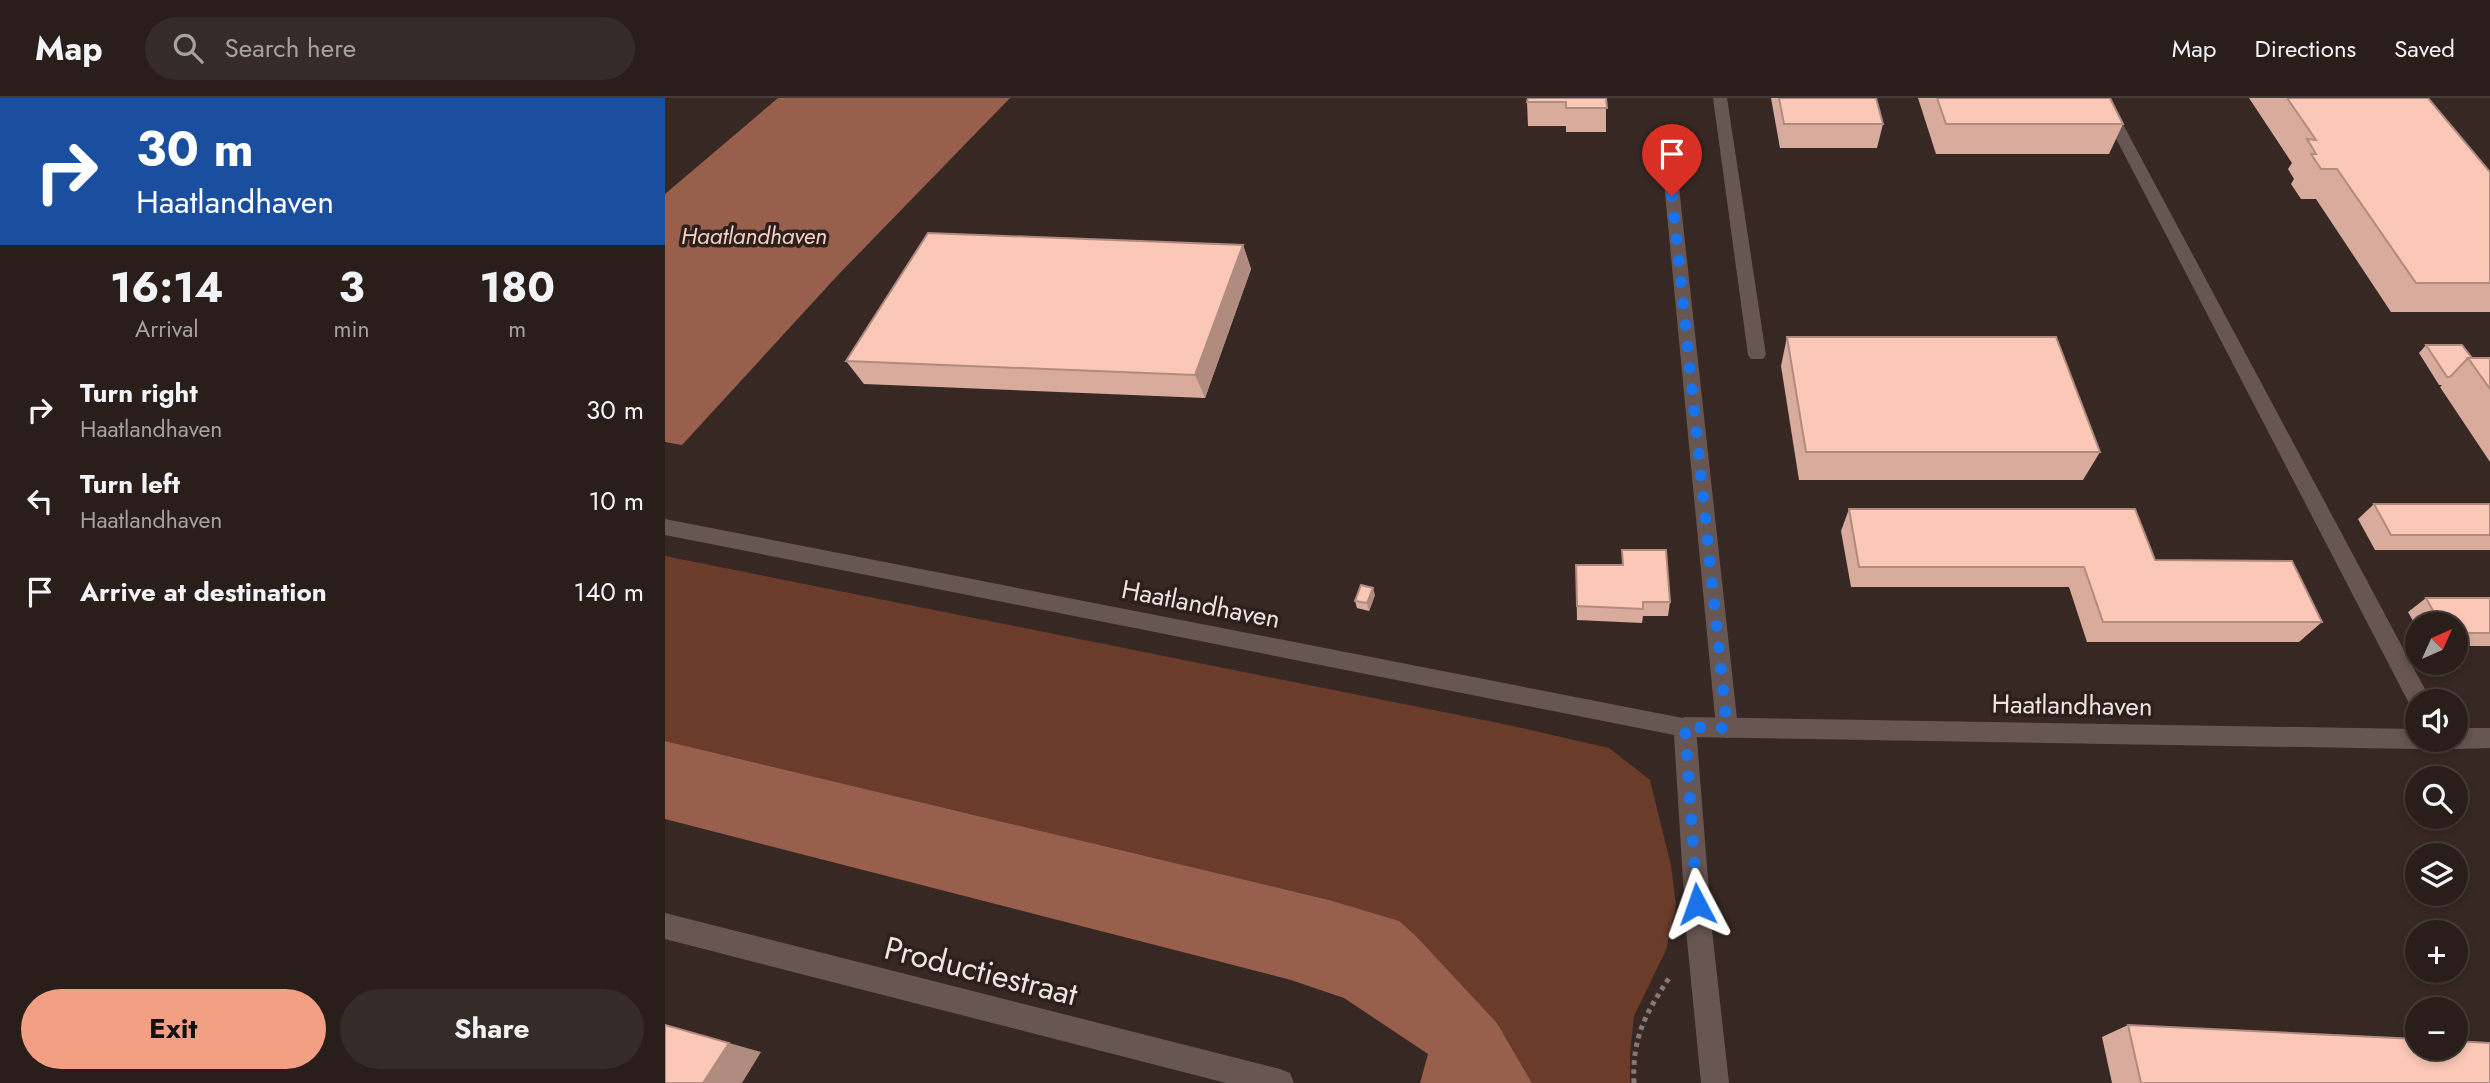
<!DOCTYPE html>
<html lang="en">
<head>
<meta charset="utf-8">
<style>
  body { margin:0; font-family:Jost,sans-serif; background:#352b27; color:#f1f3f6; height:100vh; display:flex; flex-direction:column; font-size:26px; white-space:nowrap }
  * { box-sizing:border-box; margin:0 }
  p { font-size:23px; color:#a5a2a2 }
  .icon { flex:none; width:38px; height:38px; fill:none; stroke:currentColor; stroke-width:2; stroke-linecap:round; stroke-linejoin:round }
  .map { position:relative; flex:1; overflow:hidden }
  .panel { display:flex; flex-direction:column; background:#291e1a; width:665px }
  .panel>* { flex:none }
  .top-card { background:#1a4fa0; color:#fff; overflow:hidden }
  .needle { width:46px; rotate:45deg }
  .fabs { position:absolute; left:1740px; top:514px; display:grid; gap:14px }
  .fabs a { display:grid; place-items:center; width:63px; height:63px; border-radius:50%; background:#291e1a; box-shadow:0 4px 10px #0003,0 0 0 2px #453c39; font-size:35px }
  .pin { position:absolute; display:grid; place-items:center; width:60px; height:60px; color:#fff; margin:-72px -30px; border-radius:50% 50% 50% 0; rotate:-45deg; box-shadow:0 0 7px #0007 }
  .pin .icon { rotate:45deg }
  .me { position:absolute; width:77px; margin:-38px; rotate:356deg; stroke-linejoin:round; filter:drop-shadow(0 0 5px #0008) }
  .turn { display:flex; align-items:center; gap:24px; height:147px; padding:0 21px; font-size:32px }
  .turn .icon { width:91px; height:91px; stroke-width:2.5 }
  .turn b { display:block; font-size:49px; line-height:60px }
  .eta { display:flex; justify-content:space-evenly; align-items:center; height:119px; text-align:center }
  .eta b { font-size:42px; font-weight:700; line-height:49px }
  .action { display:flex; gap:14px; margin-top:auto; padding:14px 21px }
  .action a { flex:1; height:80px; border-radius:42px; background:#f39f83; color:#111; font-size:28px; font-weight:700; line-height:80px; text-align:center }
  .action a+a { background:#352b27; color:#f1f3f6 }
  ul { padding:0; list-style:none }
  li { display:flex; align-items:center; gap:21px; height:91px; padding:0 21px }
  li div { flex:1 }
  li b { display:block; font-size:26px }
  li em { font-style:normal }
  header { display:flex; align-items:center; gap:42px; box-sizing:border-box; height:98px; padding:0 35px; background:#291e1a; border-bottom:2px solid #453c39 }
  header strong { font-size:33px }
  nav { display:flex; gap:38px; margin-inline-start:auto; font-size:24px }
  .search { width:490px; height:63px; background:#352b27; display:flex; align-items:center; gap:18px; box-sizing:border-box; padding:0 24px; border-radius:38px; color:#a5a2a2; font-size:26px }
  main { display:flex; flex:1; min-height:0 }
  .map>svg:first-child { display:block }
  .green { fill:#6c3c2b }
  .water { fill:#975f4c }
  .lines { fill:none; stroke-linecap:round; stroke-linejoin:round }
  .path { stroke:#867975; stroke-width:5; stroke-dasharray:4.5 4.5; stroke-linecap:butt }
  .lane { fill:#675651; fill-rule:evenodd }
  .street { fill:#675651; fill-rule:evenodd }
  .secondary { fill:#675651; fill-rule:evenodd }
  .wall { fill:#d8ab9d }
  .shaded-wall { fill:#b08b7f }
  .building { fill:#fbc7b6; stroke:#b08b7f; stroke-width:2 }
  .route { stroke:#1a73e8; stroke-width:12; stroke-dasharray:0 21.6 }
  .labels { text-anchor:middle; stroke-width:7; stroke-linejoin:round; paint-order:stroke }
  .far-water-label { font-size:23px; font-style:italic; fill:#f6d2c6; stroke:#2d1f1a }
  .street-label { font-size:26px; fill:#eee4e0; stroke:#2d1f1a }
  .near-street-label { font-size:32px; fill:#eee4e0; stroke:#2d1f1a }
</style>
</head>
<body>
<header>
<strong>Map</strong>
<div class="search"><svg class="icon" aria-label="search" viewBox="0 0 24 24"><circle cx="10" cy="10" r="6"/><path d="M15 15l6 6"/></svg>Search here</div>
<nav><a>Map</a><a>Directions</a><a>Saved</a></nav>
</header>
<main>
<section class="panel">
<div class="top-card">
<div class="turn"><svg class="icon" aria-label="right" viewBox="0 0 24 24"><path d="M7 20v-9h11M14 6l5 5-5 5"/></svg><div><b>30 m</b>Haatlandhaven</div></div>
</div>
<div class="eta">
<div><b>16:14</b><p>Arrival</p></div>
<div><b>3</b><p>min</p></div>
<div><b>180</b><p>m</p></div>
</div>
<ul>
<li><svg class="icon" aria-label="right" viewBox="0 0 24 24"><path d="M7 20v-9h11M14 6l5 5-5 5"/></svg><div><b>Turn right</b><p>Haatlandhaven</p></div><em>30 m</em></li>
<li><svg class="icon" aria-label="left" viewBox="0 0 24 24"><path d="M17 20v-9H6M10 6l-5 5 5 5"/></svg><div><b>Turn left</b><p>Haatlandhaven</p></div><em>10 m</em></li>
<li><svg class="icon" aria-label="arrive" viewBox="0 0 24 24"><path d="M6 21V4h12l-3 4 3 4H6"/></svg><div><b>Arrive at destination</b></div><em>140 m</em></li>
</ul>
<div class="action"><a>Exit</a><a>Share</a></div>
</section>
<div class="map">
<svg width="1825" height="985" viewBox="0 0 1825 985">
  <rect width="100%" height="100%" fill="#372823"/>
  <polygon class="green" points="0,458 848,628 944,650 985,682 1006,768 1011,807 1001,852 969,918 965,955 965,985 867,985 832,925 751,838 664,802 0,643"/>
  <g class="water">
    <polygon points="113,0 345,0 173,177 17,347 0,344 0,96"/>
    <polygon points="0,643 664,802 734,823 751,838 832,925 867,985 755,985 763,956 679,900 626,882 0,721"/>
  </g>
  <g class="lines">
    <path class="path" d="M969,985c-2,-47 12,-70 37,-108"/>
    <g class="lane">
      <polygon points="1048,0 1062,0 1101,257 1098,261 1086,261 1083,257"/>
      <polygon points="1430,0 1444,0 1763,597 1766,604 1752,604 1752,613 1747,611"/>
      <polygon points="1002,39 1009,43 1073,630 1070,637 1062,640 1054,637 1051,630 995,43"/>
    </g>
    <g class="street">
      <polygon points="1020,619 1752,631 1752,642 1763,642 1760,648 1752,651 1020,639 1012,636 1009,629 1012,622"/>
      <polygon points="1790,630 1825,630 1825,650 1790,651 1782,648 1779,642 1790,642"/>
      <polygon points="0,815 615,971 625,975 629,985 561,985 0,841"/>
    </g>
    <polygon class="secondary" points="0,421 1028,622 1031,629 1047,832 1064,985 1036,985 1021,832 1009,637 0,437"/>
  </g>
  <g class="wall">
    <polygon points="941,0 941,34 901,34 901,28 863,28 862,4"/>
    <polygon points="1106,0 1211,0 1218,26 1212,50 1115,50"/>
    <polygon points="1253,0 1445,0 1458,26 1444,56 1271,56"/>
    <polygon points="1584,0 1763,0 1825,74 1825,214 1726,214 1651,101 1636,101 1626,86 1629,81 1623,71 1627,65"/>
    <polygon points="578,147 586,171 540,300 199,286 181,263"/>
    <polygon points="1122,239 1435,354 1418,382 1134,382 1116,268"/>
    <polygon points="1761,247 1806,260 1825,260 1825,364 1775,289 1777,287 1774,287 1754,255"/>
    <polygon points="1709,406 1825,406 1825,452 1710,452 1693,421"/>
    <polygon points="1184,411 1490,462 1657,524 1634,544 1422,544 1404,489 1186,489 1176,433"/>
    <polygon points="957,452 1005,504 1003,518 978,518 977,525 912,522 911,467 957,467"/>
    <polygon points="710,497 704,513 692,510 690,503"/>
    <polygon points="1761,500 1825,500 1825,548 1790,548 1790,527 1752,527 1752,530 1743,514"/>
    <polygon points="1463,927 1825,985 1447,985 1437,939"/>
  </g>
  <g class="shaded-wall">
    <polygon points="578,147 586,171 540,300 530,277"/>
    <polygon points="708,490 710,497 704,513 702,505"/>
    <polygon points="64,945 96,954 77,985 38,985"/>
  </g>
  <g class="building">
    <polygon points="863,0 941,0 942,10 901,10 901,4 862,4"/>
    <polygon points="1114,0 1211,0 1218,26 1119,26"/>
    <polygon points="1272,0 1445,0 1458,26 1281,26"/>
    <polygon points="1622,0 1763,0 1825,74 1825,185 1751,185 1672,71 1656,71 1646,56 1651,56 1642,41 1651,42"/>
    <polygon points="263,135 578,147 530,277 181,263"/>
    <polygon points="1122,239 1391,239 1435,354 1141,354"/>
    <polygon points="1761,247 1797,247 1807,260 1803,260 1785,279 1782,279"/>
    <polygon points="1803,260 1825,260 1825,291"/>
    <polygon points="1709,406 1825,406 1825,437 1726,437"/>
    <polygon points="1184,411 1470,411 1490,462 1627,463 1657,524 1438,524 1419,469 1194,469"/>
    <polygon points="957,452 1001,452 1005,504 978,504 978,511 912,508 911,467 958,467"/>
    <polygon points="696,487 708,490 702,505 690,503"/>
    <polygon points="1761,500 1825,500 1825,535 1790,535 1790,527 1776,527"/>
    <polygon points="0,927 64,945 38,985 0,985"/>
    <polygon points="1463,927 1752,941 1752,950 1790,950 1790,943 1825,945 1825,985 1476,985"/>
  </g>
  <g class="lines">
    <polyline class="route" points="1007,98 1062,630 1020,629 1032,806"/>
  </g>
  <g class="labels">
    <g class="far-water-label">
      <text x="89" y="146">Haatlandhaven</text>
    </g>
    <g class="street-label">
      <text transform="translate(536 506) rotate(11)" y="9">Haatlandhaven</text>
      <text transform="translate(1407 607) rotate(1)" y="9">Haatlandhaven</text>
    </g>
    <g class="near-street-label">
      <text transform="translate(316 873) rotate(14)" y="11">Productiestraat</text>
    </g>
  </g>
</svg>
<div class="fabs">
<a><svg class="needle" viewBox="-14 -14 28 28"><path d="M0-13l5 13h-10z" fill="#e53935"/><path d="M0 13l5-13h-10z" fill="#a5a2a2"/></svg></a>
<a><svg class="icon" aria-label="sound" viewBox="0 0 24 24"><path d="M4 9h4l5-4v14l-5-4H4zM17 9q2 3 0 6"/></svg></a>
<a><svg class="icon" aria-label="search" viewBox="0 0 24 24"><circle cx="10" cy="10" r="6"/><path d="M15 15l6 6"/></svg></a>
<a><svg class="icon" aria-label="layers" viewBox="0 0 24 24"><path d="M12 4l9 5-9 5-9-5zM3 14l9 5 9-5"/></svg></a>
<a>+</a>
<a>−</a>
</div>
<div class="pin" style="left:1007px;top:98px;background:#d93025"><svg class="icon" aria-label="arrive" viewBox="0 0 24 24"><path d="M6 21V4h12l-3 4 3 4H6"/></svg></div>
<svg class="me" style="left:1032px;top:806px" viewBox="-20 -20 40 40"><path d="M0-17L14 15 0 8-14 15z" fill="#1a73e8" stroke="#fff" stroke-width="4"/></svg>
</div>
</main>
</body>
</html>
